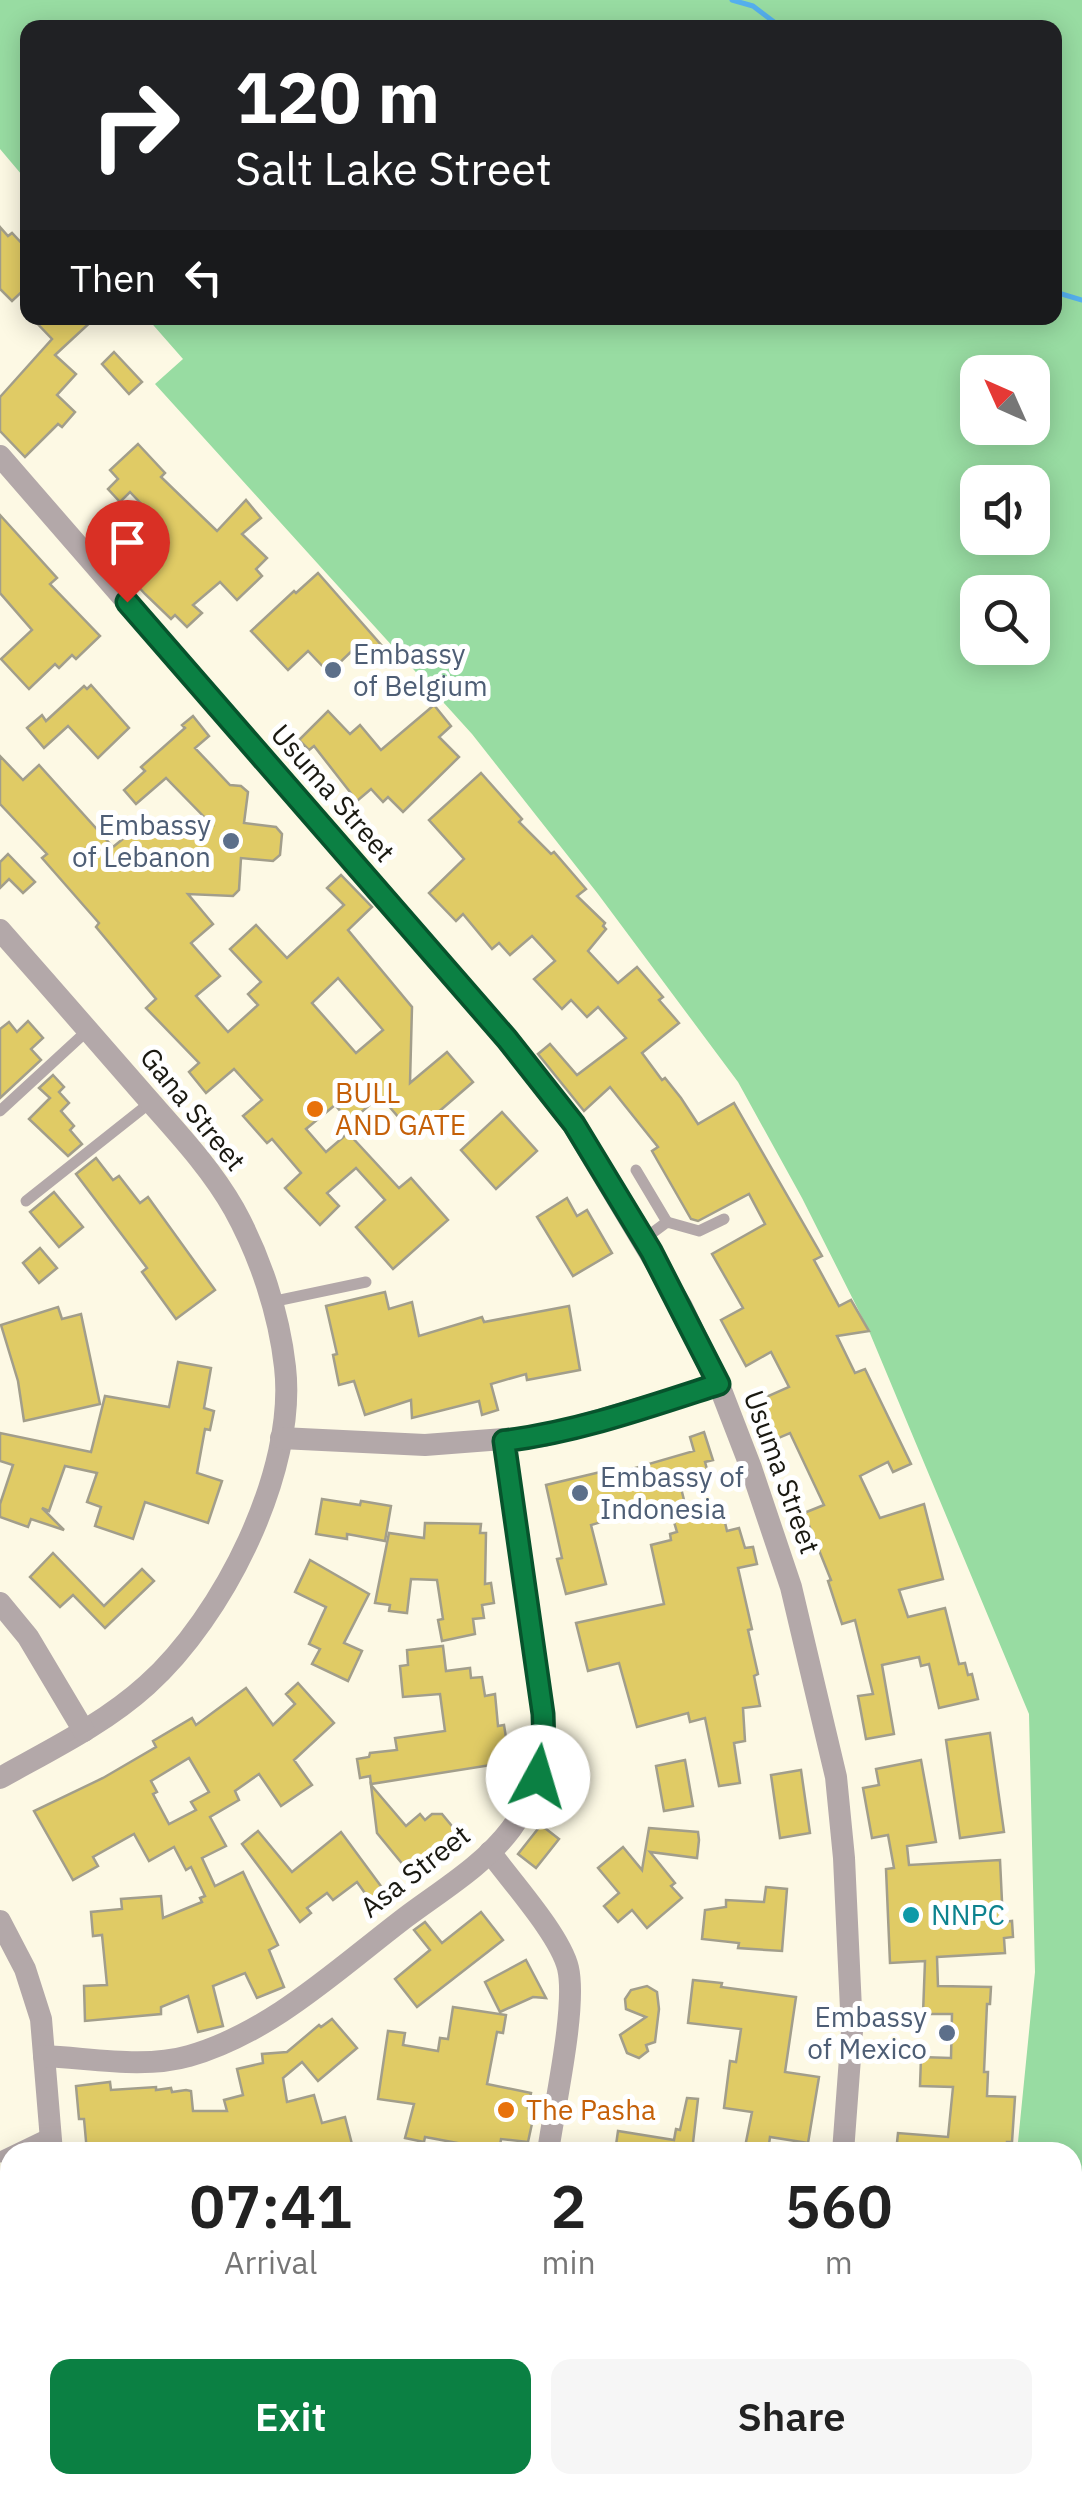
<!DOCTYPE html>
<html lang="en">
<head>
<meta charset="utf-8">
<style>
  body { margin:0; font-family:"IBM Plex Sans",sans-serif; background:#f6f6f6; color:#222; height:100vh; display:flex; flex-direction:column; font-size:38px; white-space:nowrap }
  * { box-sizing:border-box; margin:0 }
  p { font-size:32px; color:#767676 }
  .icon { flex:none; width:55px; height:55px; fill:none; stroke:currentColor; stroke-width:2; stroke-linecap:round; stroke-linejoin:round }
  .map { position:relative; flex:1; overflow:hidden }
  .panel { position:absolute; left:0px; top:2142px; width:1082px; height:352px; display:flex; flex-direction:column; background:#fff; border-radius:30px 30px 0 0; box-shadow:0 5px 25px #0003 }
  .panel>* { flex:none }
  .top-card { position:absolute; left:20px; top:20px; width:1042px; height:305px; border-radius:20px; box-shadow:0 5px 25px #0003; background:#202124; color:#fff; overflow:hidden }
  .needle { width:65px; rotate:315deg }
  .tools { position:absolute; left:960px; top:355px; display:grid; gap:20px }
  .tools a { display:grid; place-items:center; width:90px; height:90px; border-radius:20px; background:#fff; box-shadow:0 5px 25px #0003; font-size:50px }
  .pin { position:absolute; display:grid; place-items:center; width:85px; height:85px; color:#fff; margin:-102px -42px; border-radius:50% 50% 50% 0; rotate:-45deg; box-shadow:0 0 10px #0007 }
  .pin .icon { rotate:45deg }
  .me { position:absolute; width:110px; margin:-55px; rotate:6deg; stroke-linejoin:round; filter:drop-shadow(0 0 8px #0008) }
  .turn { display:flex; align-items:center; gap:35px; height:210px; padding:0 50px; font-size:45px }
  .turn .icon { width:130px; height:130px; stroke-width:2.5 }
  .turn b { display:block; font-size:70px; line-height:85px }
  .then { display:flex; align-items:center; height:95px; padding:0 50px; background:#0003; gap:20px; font-size:38px }
  .eta { display:flex; justify-content:space-evenly; align-items:center; height:170px; text-align:center }
  .eta b { font-size:60px; font-weight:600; line-height:70px }
  .button { display:flex; gap:20px; margin-top:auto; padding:20px 50px }
  .button a { flex:1; height:115px; border-radius:20px; background:#0b8043; color:#fff; font-size:40px; font-weight:600; line-height:115px; text-align:center }
  .button a+a { background:#f6f6f6; color:#222 }
  .map>svg:first-child { display:block }
  .green { fill:#98dca2; fill-rule:evenodd }
  .lines { fill:none; stroke-linecap:round; stroke-linejoin:round }
  .stream { stroke:#55b0ee; stroke-width:5 }
  .building { fill:#e0cb65; stroke:#a29e8b; stroke-width:2.5; fill-rule:evenodd }
  .service { stroke:#b3a8a9; stroke-width:11 }
  .minor { stroke:#b3a8a9; stroke-width:22 }
  .secondary { stroke:#928283; stroke-width:30 }
  .route-casing { stroke:#07532c; stroke-width:25 }
  .route { stroke:#0b8043; stroke-width:18 }
  .service-dot { fill:#5c6f8a; stroke:#fff; stroke-width:4 }
  .food-dot { fill:#e8710a; stroke:#fff; stroke-width:4 }
  .culture-dot { fill:#0f9aa8; stroke:#fff; stroke-width:4 }
  .labels { text-anchor:middle; stroke-width:10; stroke-linejoin:round; paint-order:stroke }
  .service-label { font-size:28px; fill:#4e5e75; stroke:#fff; text-anchor:start }
  .street-label { font-size:28px; fill:#1a1911; stroke:#fff }
  .food-label { font-size:28px; fill:#c56008; stroke:#fff; text-anchor:start }
  .culture-label { font-size:28px; fill:#0d838f; stroke:#fff; text-anchor:start }
</style>
</head>
<body>
<div class="map">
<svg width="1082" height="2494" viewBox="0 0 1082 2494">
  <rect width="100%" height="100%" fill="#fdf9e4"/>
  <path class="green" d="M0,0h1082v2494h-136l5,-9h121v-333h-55l18,-180 -6,-258 -160,-383 -67,-133 -64,-116 -140,-188 -126,-160 -317,-350 28,-25 -36,-41h908v-290h-1027l-1,153 -27,-32zM978,372h54v56h-54zM978,482h54v56h-54zM978,592h54v56h-54z"/>
  <g class="lines">
    <g class="stream">
      <polyline points="732,0 753,6 782,28"/>
      <polyline points="1055,292 1082,300"/>
    </g>
  </g>
  <g class="building">
    <polygon points="0,227 8,236 12,233 28,250 28,286 12,301 0,289"/>
    <polygon points="32,318 95,318 55,355 76,374 57,395 75,412 62,427 58,424 25,457 0,431 0,397 52,339"/>
    <polygon points="114,352 142,382 129,394 102,364"/>
    <polygon points="138,444 165,473 161,477 217,531 246,500 261,518 242,534 267,558 256,569 262,576 237,600 220,582 193,605 202,613 187,627 175,615 171,619 145,594 125,572 130,568 113,552 128,536 145,552 167,531 130,492 120,502 108,489 118,479 110,470"/>
    <polygon points="0,515 57,578 50,584 100,636 76,659 72,655 59,668 55,664 29,689 1,659 32,630 0,593"/>
    <polygon points="318,573 390,655 379,665 360,643 329,673 308,651 288,670 251,631 294,591 296,593"/>
    <polygon points="91,685 129,728 98,758 68,726 44,748 27,728 42,715 46,721 84,686 87,689"/>
    <polygon points="434,705 451,726 439,737 459,757 403,812 388,797 383,802 371,789 357,801 314,746 309,750 299,740 328,711 350,734 360,725 381,750"/>
    <path d="M193,716l16,20 -14,12 35,37 11,1 7,6 -4,31 32,4 6,7 -2,21 -7,6 -32,-3 -2,32 -6,6 -45,-2 25,30 -22,19 29,33 -24,20 32,36 30,-27 -10,-11 13,-12 -31,-33 26,-24 31,33 57,-53 -17,-17 14,-13 31,32 -24,23 64,77 -2,76 37,-31 26,30 -60,52 -33,-38 -30,26 -15,-17 -29,24 20,23 22,-19 51,55 12,-10 37,42 -55,49 -37,-42 29,-27 -29,-32 -29,25 12,13 -19,19 -35,-37 16,-15 -29,-34 -5,4 -24,-27 19,-16 -28,-31 -28,24 -17,-21 10,-9 -53,-55 10,-9 -60,-72 3,-4 -57,-65 5,-4 -47,-50v-48l23,24 16,-15 74,82 33,-27 17,17 14,-14 35,2 -46,-47 -30,26 -12,-14 21,-19 -4,-4 44,-39 -3,-3zM338,978l45,52 -27,23 -44,-50z"/>
    <polygon points="481,773 522,819 519,822 551,854 554,852 586,889 577,896 605,923 603,926 606,929 588,951 618,983 637,967 663,997 659,1000 679,1023 642,1053 662,1080 665,1078 681,1098 698,1124 734,1103 822,1256 814,1260 839,1306 851,1300 869,1331 837,1336 855,1373 865,1369 911,1464 893,1472 888,1462 860,1476 880,1518 924,1504 943,1579 899,1590 908,1617 945,1608 959,1664 965,1663 968,1675 972,1674 978,1699 939,1708 929,1664 921,1666 919,1657 882,1665 894,1734 866,1739 858,1696 873,1694 855,1620 842,1624 828,1581 831,1580 804,1513 824,1505 790,1433 762,1445 751,1419 763,1414 757,1401 789,1387 771,1352 746,1366 721,1320 743,1308 712,1254 765,1224 749,1194 698,1221 691,1219 652,1151 658,1147 610,1087 584,1111 538,1054 550,1044 577,1075 626,1038 598,1007 587,1017 571,1000 562,1009 534,979 555,961 532,936 510,955 499,943 492,949 463,914 456,921 429,893 464,859 429,820"/>
    <polygon points="8,854 35,882 23,893 9,879 0,888 0,862"/>
    <polygon points="28,1021 43,1038 31,1049 41,1060 0,1098 0,1029 9,1022 17,1032"/>
    <polygon points="53,1075 64,1087 59,1092 69,1103 61,1111 74,1126 70,1130 82,1144 68,1156 29,1119 50,1098 39,1088"/>
    <polygon points="502,1112 537,1151 496,1189 461,1150"/>
    <polygon points="96,1158 113,1180 119,1176 140,1203 148,1197 215,1290 176,1319 142,1272 147,1268 76,1174"/>
    <polygon points="54,1192 83,1227 59,1247 30,1212"/>
    <polygon points="567,1198 577,1216 587,1210 612,1253 573,1276 537,1217"/>
    <polygon points="40,1248 57,1268 39,1283 23,1263"/>
    <polygon points="385,1292 389,1309 412,1302 419,1336 482,1317 484,1322 569,1306 580,1370 527,1380 526,1374 491,1384 498,1410 482,1415 479,1401 412,1418 411,1400 365,1415 354,1381 339,1385 333,1355 337,1354 326,1306"/>
    <polygon points="58,1307 62,1319 81,1314 100,1404 24,1421 18,1381 1,1325"/>
    <polygon points="178,1362 211,1368 204,1408 214,1411 210,1430 205,1429 197,1473 222,1481 208,1523 145,1502 133,1539 95,1526 101,1507 87,1502 97,1473 65,1466 49,1511 42,1508 64,1530 31,1519 28,1527 0,1517 0,1504 13,1465 0,1461 0,1433 91,1452 105,1396 169,1407"/>
    <polygon points="704,1432 713,1460 705,1462 710,1480 681,1488 688,1516 711,1509 713,1516 723,1514 727,1531 739,1528 745,1548 753,1547 757,1564 738,1568 752,1629 748,1630 758,1674 754,1676 760,1706 743,1708 745,1741 734,1743 740,1783 719,1786 705,1718 690,1722 688,1713 637,1727 619,1663 588,1671 576,1623 664,1604 651,1545 671,1540 670,1534 677,1532 668,1502 591,1525 606,1584 566,1594 557,1559 562,1558 546,1485 617,1468 618,1473 694,1451 690,1437"/>
    <polygon points="322,1499 360,1505 361,1501 391,1506 385,1541 347,1534 347,1539 316,1534"/>
    <polygon points="425,1523 481,1524 480,1533 486,1533 485,1584 491,1583 494,1603 482,1605 484,1618 473,1619 475,1634 442,1641 438,1620 443,1619 437,1580 411,1579 407,1613 389,1611 390,1605 375,1603 389,1533 424,1538"/>
    <polygon points="53,1553 104,1606 142,1569 154,1581 105,1628 73,1595 60,1607 30,1577"/>
    <polygon points="310,1560 369,1594 344,1643 362,1651 348,1681 312,1664 320,1649 309,1644 326,1607 295,1592"/>
    <polygon points="443,1646 446,1671 470,1668 471,1678 482,1677 485,1696 495,1694 498,1726 504,1725 510,1762 371,1784 370,1776 360,1778 357,1759 369,1757 370,1753 397,1750 395,1738 445,1731 440,1694 403,1697 400,1666 408,1665 407,1650"/>
    <path d="M298,1683l36,40 -40,37 18,25 -31,21 -22,-32 -24,17 4,9 -29,17 16,29 -24,12 13,28 28,-14 35,73 -9,5 15,37 -27,11 -12,-25 -32,13 10,40 -25,6 -10,-36 -27,11v7l-76,7 -1,-35 23,-1 -5,-50 -9,1 -2,-24 31,-3 -1,-10 40,-3 2,22 39,-16 -2,-4 5,-2 -14,-29 -5,3 -12,-23 -25,14 -15,-27 -41,23 5,9 -25,14 -39,-69 69,-33 53,-31 -3,-6 39,-23 4,7 50,-37 27,37 22,-21 -9,-10zM189,1758l20,34 -18,10 5,8 -27,14 -16,-30 4,-2 -6,-11z"/>
    <polygon points="990,1733 1004,1832 960,1838 946,1740"/>
    <polygon points="685,1760 693,1806 664,1811 656,1766"/>
    <polygon points="921,1760 936,1842 907,1846 909,1865 1000,1860 1003,1922 1012,1921 1013,1937 1004,1938 1005,1953 937,1957 938,1986 991,1987 990,2004 987,2004 984,2072 988,2072 987,2096 1015,2097 1012,2142 1007,2142 1007,2151 960,2148 960,2152 896,2152 898,2133 948,2137 953,2087 920,2086 921,2057 951,2058 952,2014 923,2014 925,1961 890,1963 886,1869 894,1868 888,1835 872,1838 863,1788 879,1785 876,1769"/>
    <polygon points="801,1770 810,1833 780,1838 771,1775"/>
    <polygon points="371,1785 406,1826 420,1814 425,1820 432,1814 442,1814 461,1837 438,1856 434,1851 409,1872 377,1833"/>
    <polygon points="541,1825 559,1839 536,1868 518,1854"/>
    <polygon points="649,1828 698,1832 699,1840 697,1858 650,1852 675,1883 671,1886 682,1898 647,1928 632,1910 618,1922 604,1906 619,1893 598,1868 623,1847 642,1870"/>
    <polygon points="258,1831 292,1872 341,1832 386,1893 372,1903 357,1882 333,1900 327,1893 307,1908 311,1913 300,1922 242,1844"/>
    <polygon points="766,1887 787,1889 782,1951 738,1948 739,1943 702,1939 705,1910 726,1907 726,1900 764,1902"/>
    <polygon points="481,1912 503,1940 417,2007 395,1979 430,1950 414,1930 425,1922 442,1943"/>
    <polygon points="526,1960 546,1998 533,1997 500,2012 485,1982"/>
    <polygon points="693,1980 722,1983 721,1987 796,1997 785,2072 819,2077 808,2143 770,2137 768,2152 744,2152 752,2112 724,2108 730,2061 736,2062 741,2029 688,2023"/>
    <polygon points="647,1986 657,1992 659,2009 655,2042 646,2045 648,2051 639,2058 627,2053 620,2035 646,2017 626,2009 625,1999 631,1990"/>
    <polygon points="453,2007 506,2015 503,2033 497,2032 487,2084 531,2093 528,2108 531,2108 529,2118 533,2119 528,2142 501,2139 499,2152 478,2152 479,2147 425,2137 424,2142 405,2138 414,2104 378,2099 388,2031 405,2033 403,2045 438,2051 440,2038 448,2039"/>
    <polygon points="332,2019 357,2048 318,2081 302,2062 283,2078 287,2102 314,2095 322,2123 345,2117 354,2152 215,2152 215,2148 159,2150 159,2152 87,2152 84,2119 79,2119 76,2086 110,2082 111,2090 156,2087 156,2090 171,2088 172,2092 186,2090 191,2091 193,2111 227,2111 224,2100 243,2095 237,2069 263,2063 262,2054 287,2052 319,2025 321,2027"/>
    <polygon points="687,2098 698,2099 693,2143 700,2144 699,2152 615,2152 618,2131 674,2140 676,2129 680,2130"/>
  </g>
  <g class="lines">
    <g class="service">
      <polyline points="0,1111 88,1030"/>
      <polyline points="636,1170 667,1222"/>
      <polyline points="26,1201 151,1102"/>
      <polyline points="644,1239 667,1222 699,1231 724,1219"/>
      <polyline points="271,1302 366,1282"/>
      <polyline points="0,2157 50,2133"/>
    </g>
    <g class="minor">
      <polyline points="0,456 507,1039 573,1125 682,1307 719,1385 751,1468 791,1587 836,1777 844,1858 852,2031 843,2152"/>
      <path d="M0,930c47,53 93,106 140,160 33,38 69,75 94,119 26,47 45,104 51,158 12,104 -62,250 -138,318 -43,39 -97,65 -147,93"/>
      <polyline points="281,1438 425,1445 544,1436 719,1385"/>
      <polyline points="0,1603 28,1637 84,1731"/>
      <path d="M490,1852c21,29 70,83 78,116 9,39 -14,140 -20,184"/>
      <polyline points="0,1921 25,1969 41,2019 52,2152"/>
      <path d="M44,2056c46,2 100,13 145,0 82,-23 151,-89 217,-139 36,-27 78,-52 105,-88 26,-35 33,-72 32,-114l-39,-274"/>
      <polyline points="264,2485 273,2494"/>
      <polyline points="712,2494 722,2485"/>
    </g>
    <polyline class="secondary" points="0,2489 3,2494"/>
  </g>
  <g class="lines">
    <g class="route-casing">
      <path id="route" d="M127,602l380,437 67,85 77,127 68,133c-71,23 -142,48 -215,57l39,273 1,32 -6,31"/>
    </g>
    <use href="#route" class="route"/>
  </g>
  <g class="service-dot">
    <circle cx="333" cy="670" r="10"/>
    <circle cx="231" cy="841" r="10"/>
    <circle cx="580" cy="1493" r="10"/>
    <circle cx="947" cy="2033" r="10"/>
  </g>
  <g class="food-dot">
    <circle cx="315" cy="1109" r="10"/>
    <circle cx="506" cy="2110" r="10"/>
  </g>
  <circle class="culture-dot" cx="911" cy="1915" r="10"/>
  <g class="labels">
    <g class="service-label">
      <text x="353" y="664">Embassy<tspan x="353" dy="32">of Belgium</tspan></text>
      <text x="211" y="835" text-anchor="end">Embassy<tspan x="211" dy="32">of Lebanon</tspan></text>
      <text x="600" y="1487">Embassy of<tspan x="600" dy="32">Indonesia</tspan></text>
      <text x="927" y="2027" text-anchor="end">Embassy<tspan x="927" dy="32">of Mexico</tspan></text>
    </g>
    <g class="street-label">
      <text transform="translate(333 793) rotate(49)" y="10">Usuma Street</text>
      <text transform="translate(193 1109) rotate(51)" y="10">Gana Street</text>
      <text transform="translate(782 1472) rotate(70)" y="10">Usuma Street</text>
      <text transform="translate(415 1871) rotate(-38)" y="10">Asa Street</text>
    </g>
    <g class="food-label">
      <text x="335" y="1103">BULL<tspan x="335" dy="32">AND GATE</tspan></text>
      <text x="526" y="2120">The Pasha</text>
    </g>
    <g class="culture-label">
      <text x="931" y="1925">NNPC</text>
    </g>
  </g>
</svg>
<div class="tools">
<a><svg class="needle" viewBox="-14 -14 28 28"><path d="M0-13l5 13h-10z" fill="#e53935"/><path d="M0 13l5-13h-10z" fill="#767676"/></svg></a>
<a><svg class="icon" aria-label="sound" viewBox="0 0 24 24"><path d="M4 9h4l5-4v14l-5-4H4zM17 9q2 3 0 6"/></svg></a>
<a><svg class="icon" aria-label="search" viewBox="0 0 24 24"><circle cx="10" cy="10" r="6"/><path d="M15 15l6 6"/></svg></a>
</div>
<div class="pin" style="left:127px;top:602px;background:#d93025"><svg class="icon" aria-label="arrive" viewBox="0 0 24 24"><path d="M6 21V4h12l-3 4 3 4H6"/></svg></div>
<svg class="me" style="left:538px;top:1777px" viewBox="-20 -20 40 40"><circle r="19" fill="#fff"/><path d="M0-13L10 11 0 6-10 11z" fill="#0b8043"/></svg>
<div class="top-card">
<div class="turn"><svg class="icon" aria-label="right" viewBox="0 0 24 24"><path d="M7 20v-9h11M14 6l5 5-5 5"/></svg><div><b>120 m</b>Salt Lake Street</div></div>
<div class="then">Then<svg class="icon" aria-label="left" viewBox="0 0 24 24"><path d="M17 20v-9H6M10 6l-5 5 5 5"/></svg></div>
</div>
<section class="panel">
<div class="eta">
<div><b>07:41</b><p>Arrival</p></div>
<div><b>2</b><p>min</p></div>
<div><b>560</b><p>m</p></div>
</div>
<div class="button"><a>Exit</a><a>Share</a></div>
</section>
</div>
</body>
</html>
